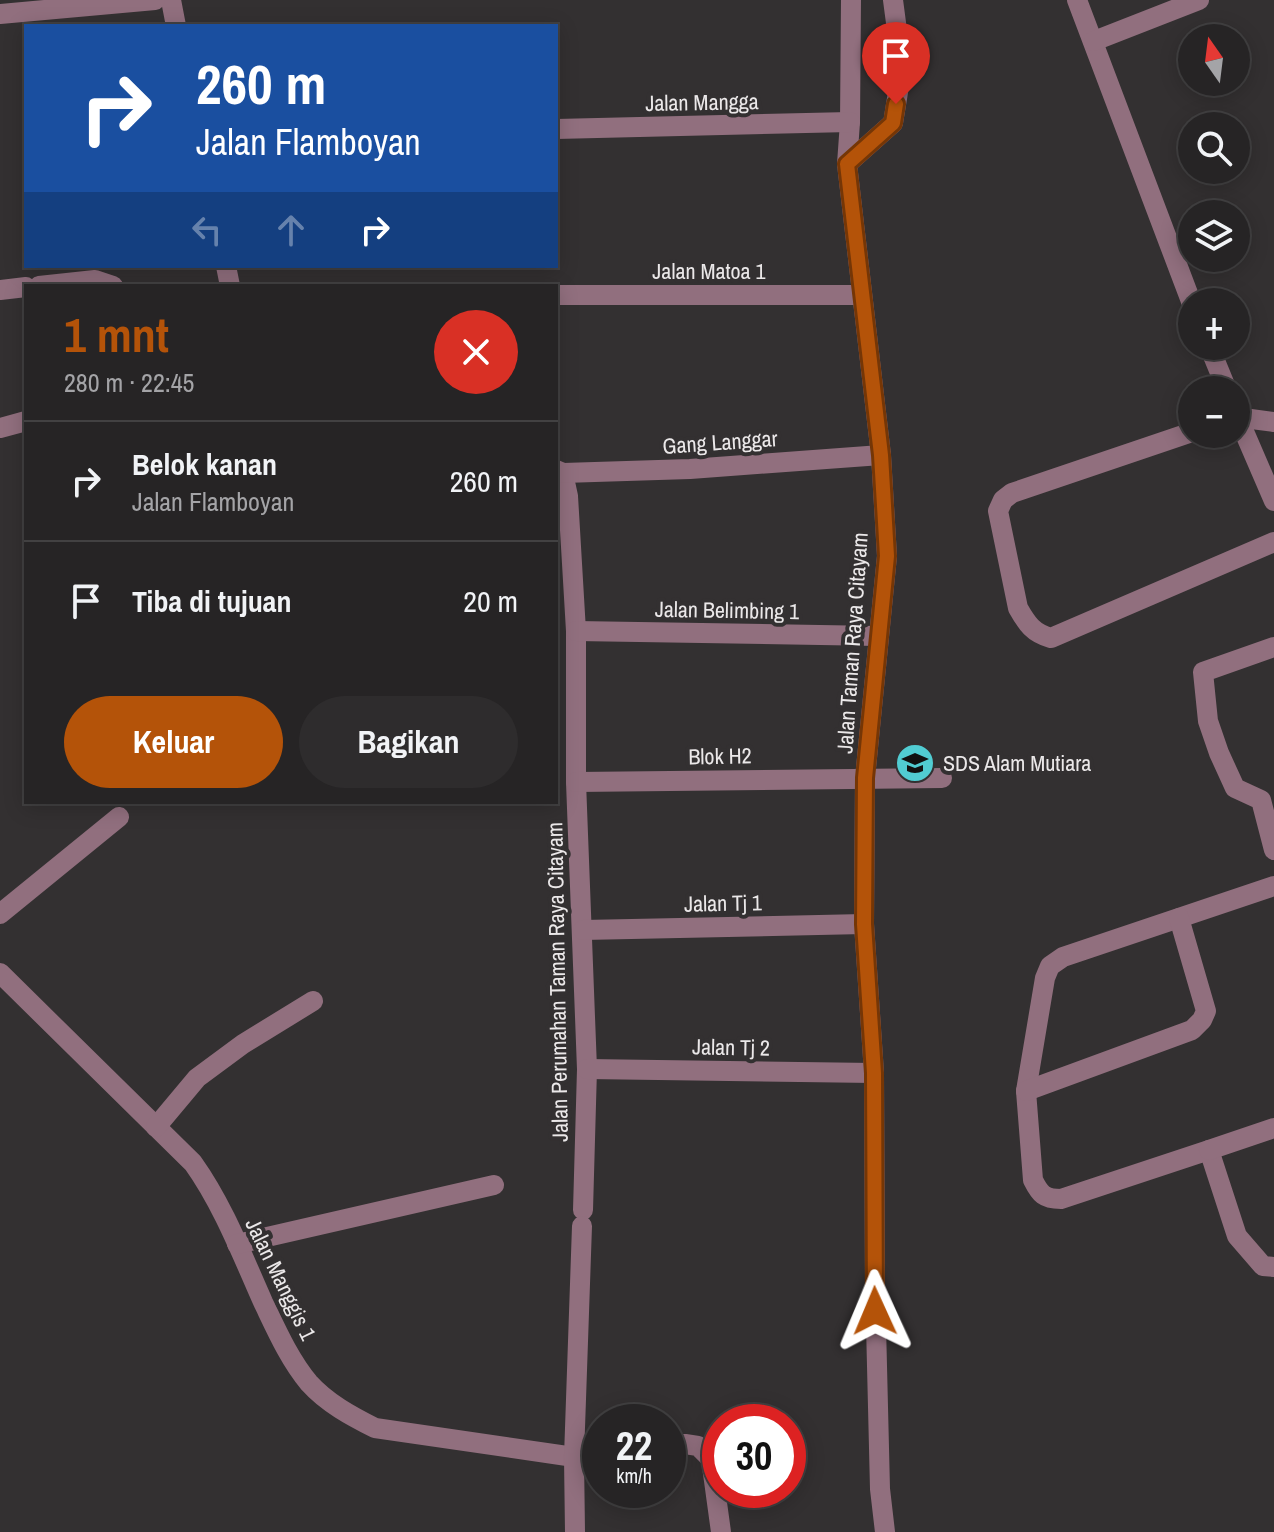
<!DOCTYPE html>
<html lang="id">
<head>
<meta charset="utf-8">
<style>
  body { margin:0; font-family:"Archivo Narrow",sans-serif; background:#2e2c2d; color:#f1f3f6; height:100vh; display:flex; flex-direction:column; font-size:30px; white-space:nowrap }
  * { box-sizing:border-box; margin:0 }
  p { font-size:26px; color:#a4a4a7 }
  .icon { flex:none; width:44px; height:44px; fill:none; stroke:currentColor; stroke-width:2; stroke-linecap:round; stroke-linejoin:round }
  .map { position:relative; flex:1; overflow:hidden }
  .panel { position:absolute; left:24px; top:284px; width:534px; height:520px; display:flex; flex-direction:column; background:#262425; border-radius:0px; box-shadow:0 4px 20px #0003,0 0 0 2px #424142 }
  .panel>* { flex:none }
  .hud { position:absolute; left:24px; top:24px; width:534px; height:244px; border-radius:0px; box-shadow:0 4px 20px #0003,0 0 0 2px #424142; background:#1a4fa0; color:#fff; overflow:hidden }
  .needle { width:52px; rotate:346deg }
  .fabs { position:absolute; left:1178px; top:24px; display:grid; gap:16px }
  .fabs a { display:grid; place-items:center; width:72px; height:72px; border-radius:50%; background:#262425; box-shadow:0 4px 20px #0003,0 0 0 2px #424142; font-size:40px }
  .speed { position:absolute; left:582px; top:1404px; display:flex; gap:16px; font-size:40px; font-weight:700; text-align:center }
  .speed>* { display:grid; place-content:center; width:104px; height:104px; border-radius:50%; background:#262425; box-shadow:0 4px 20px #0003,0 0 0 2px #424142; line-height:1 }
  .speed small { font-size:20px; font-weight:400 }
  .speed .limit { border:12px solid #d22; background:#fff; color:#111 }
  .pin { position:absolute; display:grid; place-items:center; width:68px; height:68px; color:#fff; margin:-82px -34px; border-radius:50% 50% 50% 0; rotate:-45deg; box-shadow:0 0 8px #0007 }
  .pin .icon { rotate:45deg }
  .me { position:absolute; width:88px; margin:-44px; rotate:359deg; stroke-linejoin:round; filter:drop-shadow(0 0 6px #0008) }
  .turn { display:flex; align-items:center; gap:28px; height:168px; padding:0 40px; font-size:36px }
  .turn .icon { width:104px; height:104px; stroke-width:2.5 }
  .turn b { display:block; font-size:56px; line-height:68px }
  .lanes { display:flex; align-items:center; height:76px; padding:0 40px; background:#0003; justify-content:center; gap:40px; direction:ltr }
  .lanes .off { opacity:.35 }
  .round { display:grid; place-items:center; flex:none; width:84px; height:84px; border-radius:42px; background:#2e2c2d }
  .overview { display:flex; align-items:center; justify-content:space-between; height:136px; padding:0 40px }
  h1 { font-size:48px; font-weight:700; line-height:60px; color:#b45309 }
  .primary-button { display:flex; gap:16px; margin-top:auto; padding:16px 40px }
  .primary-button a { flex:1; height:92px; border-radius:48px; background:#b45309; color:#fff; font-size:32px; font-weight:700; line-height:92px; text-align:center }
  .primary-button a+a { background:#2e2c2d; color:#f1f3f6 }
  ul { padding:0; list-style:none }
  li { display:flex; align-items:center; gap:24px; height:120px; padding:0 40px; border-top:2px solid #424142 }
  li div { flex:1 }
  li b { display:block; font-size:30px }
  li em { font-style:normal }
  .map>svg:first-child { display:block }
  .lines { fill:none; stroke-linecap:round; stroke-linejoin:round }
  .minor { stroke:#916f7e; stroke-width:20 }
  .route-casing { stroke:#753606; stroke-width:20 }
  .route { stroke:#b45309; stroke-width:14 }
  .labels { text-anchor:middle; stroke-width:8; stroke-linejoin:round; paint-order:stroke }
  .street-label { font-size:22px; fill:#ebe8e9; stroke:#333031 }
  .poi-label { font-size:22px; fill:#ebe8e9; stroke:#333031; text-anchor:start }
</style>
</head>
<body>
<div class="map">
<svg width="1274" height="1532" viewBox="0 0 1274 1532">
  <rect width="100%" height="100%" fill="#333031"/>
  <g class="lines">
    <g class="minor">
      <polyline points="171,0 176,26"/>
      <polyline points="851,0 850,122 847,164 881,455 887,556 865,778 864,924 874,1073 875,1284 880,1489 885,1532"/>
      <polyline points="1077,0 1192,304"/>
      <polyline points="0,14 155,0"/>
      <polyline points="1094,41 1199,0"/>
      <polyline points="556,129 850,122"/>
      <polyline points="847,164 893,123 900,80 898,38 893,0"/>
      <polyline points="226,266 230,286"/>
      <polyline points="39,286 95,280 113,286"/>
      <polyline points="0,290 26,287"/>
      <polyline points="556,295 861,295"/>
      <polyline points="1209,346 1227,390"/>
      <polyline points="1236,413 1274,501"/>
      <polyline points="1236,417 1274,422"/>
      <polyline points="0,428 26,421"/>
      <path d="M1192,432l-180,61 -9,7 -5,11 20,97c9,16 15,25 33,30l223,-96"/>
      <polyline points="556,470 563,473 568,496 576,631 576,782 587,1069 583,1210"/>
      <polyline points="563,473 690,469 881,455"/>
      <polyline points="576,631 878,636"/>
      <polyline points="1274,647 1203,672 1208,721 1219,753 1235,788 1261,800 1274,850"/>
      <polyline points="576,782 942,778"/>
      <path d="M1274,886l-211,71 -13,9 -5,12 -19,113 7,89c7,14 11,19 28,19l148,-49 28,86 26,30 11,1"/>
      <polyline points="0,914 119,817"/>
      <polyline points="583,930 864,924"/>
      <path d="M0,973l193,190c30,42 49,92 70,139 13,27 26,57 46,81 18,20 42,33 66,45l199,29 26,-3"/>
      <polyline points="587,1069 874,1073"/>
      <polyline points="1026,1091 1192,1030 1202,1020 1206,1011 1179,918"/>
      <polyline points="156,1127 197,1078 243,1044 313,1001"/>
      <polyline points="1209,1150 1274,1128"/>
      <polyline points="237,1244 494,1185"/>
      <polyline points="668,1446 685,1444 698,1446 711,1459 721,1532"/>
      <polyline points="575,1532 574,1457 582,1226"/>
    </g>
  </g>
  <g class="lines">
    <g class="route-casing">
      <polyline id="route" points="875,1311 874,1073 864,924 865,778 887,556 881,455 847,164 893,123 896,104"/>
    </g>
    <use href="#route" class="route"/>
  </g>
  <defs>
    <g id="school-disc" transform="scale(2)"><circle r="9.5" fill="#51ccd2" stroke="#333031"/><path d="M0-5L7-2L0 1L-7-2ZM-4 1L0 2.5L4 1V4Q0 6-4 4Z" fill="#111"/></g>
  </defs>
  <g fill-rule="evenodd">
    <use href="#school-disc" x="915" y="763"/>
  </g>
  <g class="labels">
    <g class="street-label">
      <text transform="translate(702 102) rotate(-1)" y="8">Jalan Mangga</text>
      <text x="709" y="279">Jalan Matoa 1</text>
      <text transform="translate(720 442) rotate(-4)" y="8">Gang Langgar</text>
      <text transform="translate(727 610) rotate(1)" y="8">Jalan Belimbing 1</text>
      <text transform="translate(852 643) rotate(-86)" y="8">Jalan Taman Raya Citayam</text>
      <text transform="translate(720 756) rotate(-1)" y="8">Blok H2</text>
      <text transform="translate(723 903) rotate(-1)" y="8">Jalan Tj 1</text>
      <text transform="translate(557 982) rotate(-91)" y="8">Jalan Perumahan Taman Raya Citayam</text>
      <text transform="translate(731 1047) rotate(1)" y="8">Jalan Tj 2</text>
      <text transform="translate(281 1279) rotate(64)" y="8">Jalan Manggis 1</text>
    </g>
    <g class="poi-label">
      <text x="943" y="771">SDS Alam Mutiara</text>
    </g>
  </g>
</svg>
<div class="fabs">
<a><svg class="needle" viewBox="-14 -14 28 28"><path d="M0-13l5 13h-10z" fill="#e53935"/><path d="M0 13l5-13h-10z" fill="#a4a4a7"/></svg></a>
<a><svg class="icon" aria-label="search" viewBox="0 0 24 24"><circle cx="10" cy="10" r="6"/><path d="M15 15l6 6"/></svg></a>
<a><svg class="icon" aria-label="layers" viewBox="0 0 24 24"><path d="M12 4l9 5-9 5-9-5zM3 14l9 5 9-5"/></svg></a>
<a>+</a>
<a>−</a>
</div>
<div class="speed"><div>22<small>km/h</small></div><div class="limit">30</div></div>
<div class="pin" style="left:896px;top:104px;background:#d93025"><svg class="icon" aria-label="arrive" viewBox="0 0 24 24"><path d="M6 21V4h12l-3 4 3 4H6"/></svg></div>
<svg class="me" style="left:875px;top:1311px" viewBox="-20 -20 40 40"><path d="M0-17L14 15 0 8-14 15z" fill="#b45309" stroke="#fff" stroke-width="4"/></svg>
<div class="hud">
<div class="turn"><svg class="icon" aria-label="right" viewBox="0 0 24 24"><path d="M7 20v-9h11M14 6l5 5-5 5"/></svg><div><b>260 m</b>Jalan Flamboyan</div></div>
<div class="lanes"><svg class="icon off" aria-label="left" viewBox="0 0 24 24"><path d="M17 20v-9H6M10 6l-5 5 5 5"/></svg><svg class="icon off" aria-label="ahead" viewBox="0 0 24 24"><path d="M12 20V5M6 11l6-6 6 6"/></svg><svg class="icon" aria-label="right" viewBox="0 0 24 24"><path d="M7 20v-9h11M14 6l5 5-5 5"/></svg></div>
</div>
<section class="panel">
<div class="overview"><div><h1>1 mnt</h1><p>280 m · 22:45</p></div><a class="round" style="background:#d93025;color:#fff"><svg class="icon" aria-label="close" viewBox="0 0 24 24"><path d="M6 6l12 12M18 6L6 18"/></svg></a></div>
<ul>
<li><svg class="icon" aria-label="right" viewBox="0 0 24 24"><path d="M7 20v-9h11M14 6l5 5-5 5"/></svg><div><b>Belok kanan</b><p>Jalan Flamboyan</p></div><em>260 m</em></li>
<li><svg class="icon" aria-label="arrive" viewBox="0 0 24 24"><path d="M6 21V4h12l-3 4 3 4H6"/></svg><div><b>Tiba di tujuan</b></div><em>20 m</em></li>
</ul>
<div class="primary-button"><a>Keluar</a><a>Bagikan</a></div>
</section>
</div>
</body>
</html>
